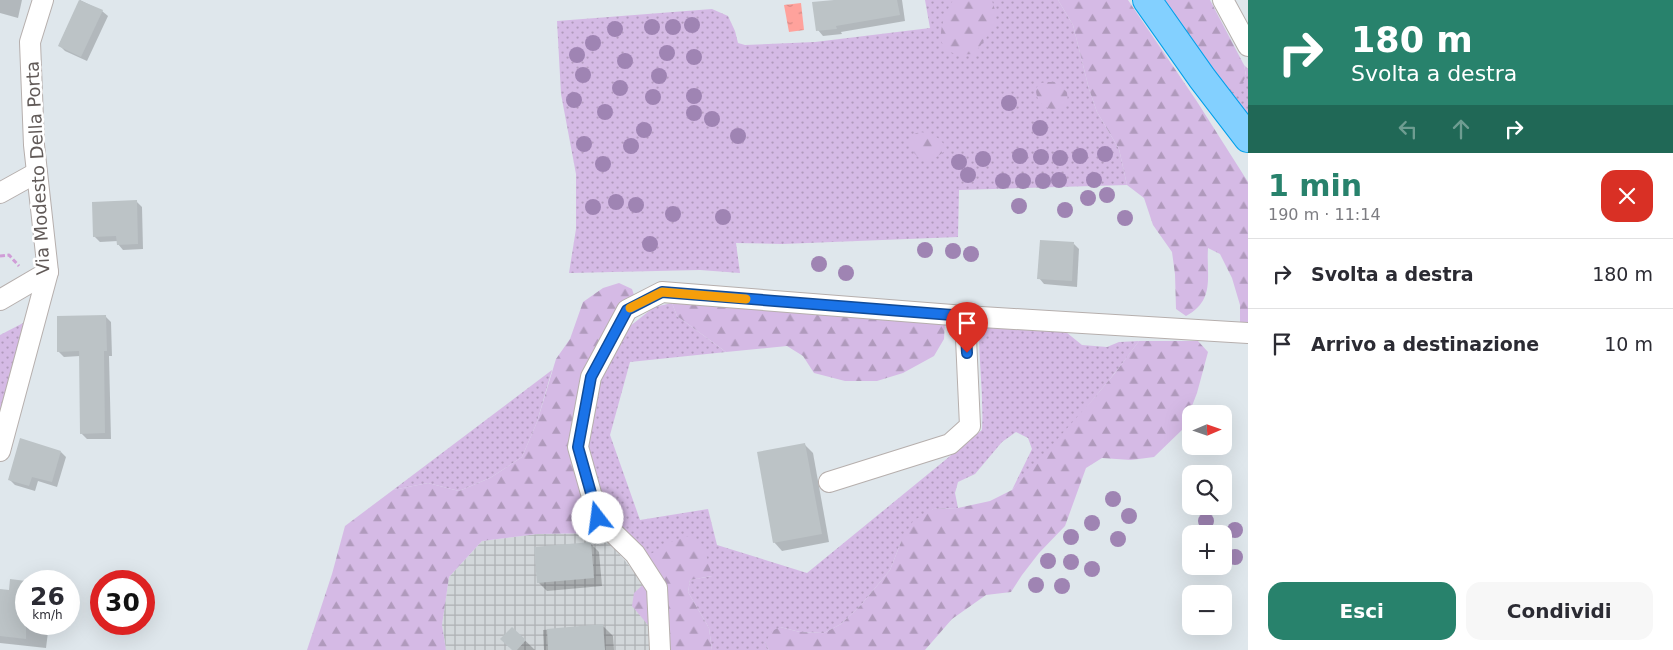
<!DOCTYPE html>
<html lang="it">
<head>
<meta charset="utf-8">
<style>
  body { margin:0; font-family:"DejaVu Sans",sans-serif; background:#f7f7f7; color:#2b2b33; height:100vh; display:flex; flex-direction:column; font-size:19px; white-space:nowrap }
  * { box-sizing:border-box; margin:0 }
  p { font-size:16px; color:#7c7c81 }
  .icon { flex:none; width:28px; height:28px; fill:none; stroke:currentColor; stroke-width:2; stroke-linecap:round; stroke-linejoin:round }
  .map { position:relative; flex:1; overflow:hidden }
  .sheet { display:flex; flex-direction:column; background:#fff; width:425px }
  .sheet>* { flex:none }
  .top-card { background:#28826c; color:#fff; overflow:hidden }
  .needle { width:32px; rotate:88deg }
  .buttons { position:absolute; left:1182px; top:405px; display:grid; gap:10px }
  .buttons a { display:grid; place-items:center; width:50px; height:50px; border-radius:10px; background:#fff; box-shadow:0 5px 20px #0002; font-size:25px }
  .speed { position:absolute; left:15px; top:570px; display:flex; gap:10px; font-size:25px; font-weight:700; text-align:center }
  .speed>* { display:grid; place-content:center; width:65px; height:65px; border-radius:50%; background:#fff; box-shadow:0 5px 20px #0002; line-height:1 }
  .speed small { font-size:12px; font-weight:400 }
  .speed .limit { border:8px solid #d22; background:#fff; color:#111 }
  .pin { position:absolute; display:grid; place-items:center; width:42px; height:42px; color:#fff; margin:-51px -21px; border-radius:50% 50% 50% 0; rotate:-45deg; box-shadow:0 0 5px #0007 }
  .pin .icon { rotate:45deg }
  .me { position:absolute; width:55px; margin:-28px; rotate:345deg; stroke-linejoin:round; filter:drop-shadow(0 0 4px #0008) }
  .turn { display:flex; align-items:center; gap:18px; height:105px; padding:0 20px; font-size:22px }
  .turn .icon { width:65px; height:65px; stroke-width:2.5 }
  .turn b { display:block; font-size:35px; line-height:42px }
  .lanes { display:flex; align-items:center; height:48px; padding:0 20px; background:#0003; justify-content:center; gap:25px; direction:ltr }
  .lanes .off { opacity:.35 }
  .round { display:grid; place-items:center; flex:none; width:52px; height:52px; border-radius:15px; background:#f7f7f7 }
  .headline { display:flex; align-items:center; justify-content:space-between; height:85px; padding:0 20px }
  h1 { font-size:30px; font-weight:600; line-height:38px; color:#28826c }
  .button { display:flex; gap:10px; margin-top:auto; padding:10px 20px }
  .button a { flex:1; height:58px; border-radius:15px; background:#28826c; color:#fff; font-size:20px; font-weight:600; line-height:58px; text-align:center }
  .button a+a { background:#f7f7f7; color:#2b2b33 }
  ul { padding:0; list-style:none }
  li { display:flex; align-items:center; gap:15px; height:70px; padding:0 20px; border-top:1px solid #e1e1e2 }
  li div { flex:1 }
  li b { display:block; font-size:19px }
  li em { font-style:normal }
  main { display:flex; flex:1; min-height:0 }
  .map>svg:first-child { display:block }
  .industrial { fill:url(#industrial-grid) }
  .grass { fill:url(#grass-dots) }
  .forest { fill:url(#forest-firs) }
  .water { fill:url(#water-ripples) }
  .shadow { fill:#0003 }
  .building { fill:#bcc3c6 }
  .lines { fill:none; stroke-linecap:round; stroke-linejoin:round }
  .street-casing { stroke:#b6afad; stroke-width:22 }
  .highway-casing { stroke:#00a0eb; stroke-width:30 }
  .path { stroke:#d09dd7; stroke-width:3; stroke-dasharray:5 2.5; stroke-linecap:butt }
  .street { stroke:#fff; stroke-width:20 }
  .highway { stroke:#83d0ff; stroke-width:28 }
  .tree { fill:#9f84b3 }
  .route-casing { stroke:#114b97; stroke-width:12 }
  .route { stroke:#1a73e8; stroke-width:9 }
  .slow { stroke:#f59e0b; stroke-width:9 }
  .labels { text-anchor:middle; stroke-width:5; stroke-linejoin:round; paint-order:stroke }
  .street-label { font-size:18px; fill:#615a58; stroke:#fff }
</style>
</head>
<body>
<main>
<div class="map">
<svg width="1248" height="650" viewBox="0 0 1248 650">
  <defs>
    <pattern id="industrial-grid" width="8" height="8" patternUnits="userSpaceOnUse" patternTransform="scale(1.25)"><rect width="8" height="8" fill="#d2d7da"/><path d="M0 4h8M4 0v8" fill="none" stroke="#aeb1b4"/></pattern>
    <pattern id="grass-dots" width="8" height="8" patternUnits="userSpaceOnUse" patternTransform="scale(1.25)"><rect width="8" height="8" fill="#d5bae5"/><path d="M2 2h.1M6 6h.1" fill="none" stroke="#b09abc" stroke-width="1.8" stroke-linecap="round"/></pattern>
    <pattern id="forest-firs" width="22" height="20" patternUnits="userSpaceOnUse" patternTransform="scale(1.25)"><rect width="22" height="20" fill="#d5bae5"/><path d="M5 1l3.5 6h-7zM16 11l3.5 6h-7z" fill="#b09abc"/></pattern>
    <pattern id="water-ripples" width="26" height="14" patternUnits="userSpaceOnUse" patternTransform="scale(1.25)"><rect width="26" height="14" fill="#ffa29c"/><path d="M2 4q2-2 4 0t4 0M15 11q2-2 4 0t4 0" fill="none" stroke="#d28782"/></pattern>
  </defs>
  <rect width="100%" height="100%" fill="#dfe7ec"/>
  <polygon class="industrial" points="601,533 639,577 668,598 669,650 446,650 442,625 449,577 482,541 537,534"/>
  <g class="grass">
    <polygon points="925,0 1058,0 1073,25 1089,89 1097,112 1119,149 1127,185 959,190 958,237 782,244 736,243 740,273 700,270 569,273 576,229 576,174 561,94 557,21 712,9 728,16 735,31 738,43 745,45 815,42 930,28"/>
    <polygon points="1205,65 1246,75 1244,65 1248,69 1248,120"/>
    <path d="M672,303l5,13 49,36 -96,10 -20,73 30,85 68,-11 9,36 90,28 175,-143c2,-36 -4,-72 -3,-108l82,6 21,17 25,2 12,-5 20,-1c-38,53 -83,101 -127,149l20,-41 -4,-11 -12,-6 -14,10 -27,32 -17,8 -3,11 3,15 -25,1 -32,33 -11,28 -29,35 -20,19 -17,9 -24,-1 -20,-5 -15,16 4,7h-57l-3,-22 -21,-36 2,-12 22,-4 -64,-17 -26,-29 -15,-25 -15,-38 -6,-26 14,-72 24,-38 30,-24z"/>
    <polygon points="27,321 0,427 0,335"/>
    <polygon points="552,370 537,422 522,457 490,478 459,491 428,483 393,490"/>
  </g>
  <g class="forest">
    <path d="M953,0h39c1,5 4,11 4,15 0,12 -15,30 -22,39 -5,0 -11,1 -16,0 -29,-4 -14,-39 -5,-54z"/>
    <path d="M1058,0h70l68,100 52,82v146l-8,-1v-22l-8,-27 -12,-24 -12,-6c-2,27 8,52 -22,68l-10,-7 -1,-35 -3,-22 -19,-27 -9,-27 -17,-13 -8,-36 -22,-37 -8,-23 -16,-64z"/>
    <polygon points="1156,0 1210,0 1244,65 1246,76 1238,91 1231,92 1205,65"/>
    <path d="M1048,82h8l11,10 1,12c-13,12 -33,3 -32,-16l5,-5z"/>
    <path d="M919,132c13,1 21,5 28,17 -16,14 -28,17 -38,-5l3,-9z"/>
    <polygon points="619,283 632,289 637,304 623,310 575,450 601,533 537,534 482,541 449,577 442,625 446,650 307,650 332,574 345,526 393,490 428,483 459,491 490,478 522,457 537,422 556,359 570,339 583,302 603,288"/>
    <polygon points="672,303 945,322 944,339 934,356 903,373 877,381 845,381 814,373 803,356 787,346 726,352 677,316"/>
    <polygon points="1139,341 1198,341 1208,352 1197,393 1183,429 1154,457 1131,460 1102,458 1086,468 1065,526 1039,553 1022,575 1011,592 986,595 952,619 925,650 769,650 765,643 772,631 780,627 800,632 824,633 841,624 861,605 890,570 901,542 913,521 933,509 958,508 990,501 1012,490 1095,397 1115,373"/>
    <path d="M689,536c16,7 19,24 23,40l-22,4 -2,12 21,36 3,22h-43l-37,-44 2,-13 12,-11 3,-27 24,-14z"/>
  </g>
  <polygon class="water" points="801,3 804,30 789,32 784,5"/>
  <g class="shadow">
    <polygon points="0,0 22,0 18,18 0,13"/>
    <polygon points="80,0 102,11 108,16 87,61 65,51 59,45"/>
    <polygon points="846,0 902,0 905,21 841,32 842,34 823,36 818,30"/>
    <polygon points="136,201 142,207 143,249 123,250 118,244 118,241 100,242 94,236"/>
    <polygon points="1074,244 1079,249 1077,287 1044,284 1039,278"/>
    <polygon points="106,317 111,322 112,356 109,356 111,439 87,439 81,433 80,356 64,357 58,351"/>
    <polygon points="805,445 813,453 829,542 782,551 774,542"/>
    <polygon points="61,452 66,457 57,487 38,481 35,491 15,485 9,479"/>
    <polygon points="590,543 599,552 602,586 547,591 538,582"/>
    <polygon points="11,580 26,582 26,624 49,624 46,648 0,643 0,591 10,592"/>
    <polygon points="602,625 613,636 614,650 544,650 543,630"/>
    <polygon points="512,628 535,650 513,650"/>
  </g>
  <g class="building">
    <polygon points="79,0 103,10 81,57 58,46"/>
    <polygon points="834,0 897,0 900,15 836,26 837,29 816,31 812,2"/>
    <polygon points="137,200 138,244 117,245 116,236 93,237 92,202"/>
    <polygon points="1040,240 1074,242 1072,281 1037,279"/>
    <polygon points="106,315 107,351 104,351 105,433 80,434 79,351 57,352 57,316"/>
    <polygon points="20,438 61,451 52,482 32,477 29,486 8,480"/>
    <polygon points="805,443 822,534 773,543 757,452"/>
    <polygon points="591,542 594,578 537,583 534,547"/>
    <polygon points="10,579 26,581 26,639 0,636 0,589 9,590"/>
    <polygon points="603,624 605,650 548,650 547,629"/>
    <polygon points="512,627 526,640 517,650 512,650 500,639"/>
  </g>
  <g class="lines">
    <g class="street-casing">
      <g id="street">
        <polyline points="1223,0 1248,46"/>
        <polyline points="0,193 36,173"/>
        <polyline points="0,300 48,272"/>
        <polyline points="0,451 48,272 34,145 30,42 43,0"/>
        <polyline points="829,482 950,444 970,426 965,316 1248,333"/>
        <polyline points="660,650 657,588 635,554 598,518 578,447 591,377 627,310 662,292 965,316"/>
      </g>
    </g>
    <g class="highway-casing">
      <polyline id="highway" points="1147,0 1202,78 1248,138"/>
    </g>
    <polyline class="path" points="0,256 9,255 19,266"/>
    <use href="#street" class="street"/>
    <use href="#highway" class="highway"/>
  </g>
  <g class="tree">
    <circle cx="692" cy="25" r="8"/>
    <circle cx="652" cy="27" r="8"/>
    <circle cx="673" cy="27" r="8"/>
    <circle cx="615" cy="29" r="8"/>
    <circle cx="593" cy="43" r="8"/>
    <circle cx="667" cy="53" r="8"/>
    <circle cx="577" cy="55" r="8"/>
    <circle cx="694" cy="57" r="8"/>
    <circle cx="625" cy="61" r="8"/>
    <circle cx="583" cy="75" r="8"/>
    <circle cx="659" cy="76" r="8"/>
    <circle cx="620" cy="88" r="8"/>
    <circle cx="694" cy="96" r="8"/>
    <circle cx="653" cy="97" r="8"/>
    <circle cx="574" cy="100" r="8"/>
    <circle cx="1009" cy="103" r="8"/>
    <circle cx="605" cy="112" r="8"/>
    <circle cx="694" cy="113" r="8"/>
    <circle cx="712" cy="119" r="8"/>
    <circle cx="1040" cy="128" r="8"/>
    <circle cx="644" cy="130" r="8"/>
    <circle cx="738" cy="136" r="8"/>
    <circle cx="584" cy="144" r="8"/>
    <circle cx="631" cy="146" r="8"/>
    <circle cx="1105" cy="154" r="8"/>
    <circle cx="1020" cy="156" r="8"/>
    <circle cx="1080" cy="156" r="8"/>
    <circle cx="1041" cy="157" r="8"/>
    <circle cx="1060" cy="158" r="8"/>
    <circle cx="983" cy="159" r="8"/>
    <circle cx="959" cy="162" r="8"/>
    <circle cx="603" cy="164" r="8"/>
    <circle cx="968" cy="175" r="8"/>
    <circle cx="1059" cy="180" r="8"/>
    <circle cx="1094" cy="180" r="8"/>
    <circle cx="1003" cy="181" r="8"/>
    <circle cx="1023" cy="181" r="8"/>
    <circle cx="1043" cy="181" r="8"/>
    <circle cx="1107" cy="195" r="8"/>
    <circle cx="1088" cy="198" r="8"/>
    <circle cx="616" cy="202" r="8"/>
    <circle cx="636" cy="205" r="8"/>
    <circle cx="1019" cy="206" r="8"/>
    <circle cx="593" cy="207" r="8"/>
    <circle cx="1065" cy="210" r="8"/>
    <circle cx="673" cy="214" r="8"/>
    <circle cx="723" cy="217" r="8"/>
    <circle cx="1125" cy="218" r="8"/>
    <circle cx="650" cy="244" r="8"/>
    <circle cx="925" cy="250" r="8"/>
    <circle cx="953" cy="251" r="8"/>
    <circle cx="971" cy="254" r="8"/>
    <circle cx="819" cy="264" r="8"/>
    <circle cx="846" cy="273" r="8"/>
    <circle cx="1113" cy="499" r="8"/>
    <circle cx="1129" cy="516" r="8"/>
    <circle cx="1206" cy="521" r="8"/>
    <circle cx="1092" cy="523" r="8"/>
    <circle cx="1235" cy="530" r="8"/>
    <circle cx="1071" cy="537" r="8"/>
    <circle cx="1118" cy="539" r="8"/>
    <circle cx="1235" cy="557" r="8"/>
    <circle cx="1048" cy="561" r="8"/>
    <circle cx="1071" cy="562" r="8"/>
    <circle cx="1092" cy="569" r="8"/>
    <circle cx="1036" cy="585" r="8"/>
    <circle cx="1062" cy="586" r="8"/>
  </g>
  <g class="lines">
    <g class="route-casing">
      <polyline id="route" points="598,518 578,447 591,377 627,310 662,292 965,316 967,353"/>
    </g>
    <use href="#route" class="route"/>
    <polyline class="slow" points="630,308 662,292 746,299"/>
  </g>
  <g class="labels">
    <g class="street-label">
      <text transform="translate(38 168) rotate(-93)" y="6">Via Modesto Della Porta</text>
    </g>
  </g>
</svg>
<div class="buttons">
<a><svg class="needle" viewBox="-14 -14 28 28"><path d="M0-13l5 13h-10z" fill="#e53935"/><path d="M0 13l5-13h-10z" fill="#7c7c81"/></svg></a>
<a><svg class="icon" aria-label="search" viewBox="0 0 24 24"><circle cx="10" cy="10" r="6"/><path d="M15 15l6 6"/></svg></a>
<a>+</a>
<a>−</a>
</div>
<div class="speed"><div>26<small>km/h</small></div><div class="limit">30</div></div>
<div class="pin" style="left:967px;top:353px;background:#d93025"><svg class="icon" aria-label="arrive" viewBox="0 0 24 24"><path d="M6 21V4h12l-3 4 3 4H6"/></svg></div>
<svg class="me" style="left:598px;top:518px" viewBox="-20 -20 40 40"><circle r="19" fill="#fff"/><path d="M0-13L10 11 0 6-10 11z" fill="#1a73e8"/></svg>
</div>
<section class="sheet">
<div class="top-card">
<div class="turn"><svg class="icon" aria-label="right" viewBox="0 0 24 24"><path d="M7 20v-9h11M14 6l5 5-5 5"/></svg><div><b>180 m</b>Svolta a destra</div></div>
<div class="lanes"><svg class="icon off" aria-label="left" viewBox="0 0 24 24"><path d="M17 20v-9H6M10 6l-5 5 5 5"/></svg><svg class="icon off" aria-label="ahead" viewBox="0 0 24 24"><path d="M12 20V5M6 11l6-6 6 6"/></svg><svg class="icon" aria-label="right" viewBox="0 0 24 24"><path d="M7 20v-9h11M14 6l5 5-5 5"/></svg></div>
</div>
<div class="headline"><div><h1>1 min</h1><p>190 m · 11:14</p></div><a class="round" style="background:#d93025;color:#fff"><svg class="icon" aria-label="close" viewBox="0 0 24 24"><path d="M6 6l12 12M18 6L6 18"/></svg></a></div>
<ul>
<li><svg class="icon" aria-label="right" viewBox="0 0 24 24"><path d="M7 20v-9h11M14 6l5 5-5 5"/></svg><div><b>Svolta a destra</b></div><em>180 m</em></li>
<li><svg class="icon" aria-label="arrive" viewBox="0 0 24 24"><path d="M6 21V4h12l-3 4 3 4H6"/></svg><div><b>Arrivo a destinazione</b></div><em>10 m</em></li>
</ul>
<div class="button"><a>Esci</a><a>Condividi</a></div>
</section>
</main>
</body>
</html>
